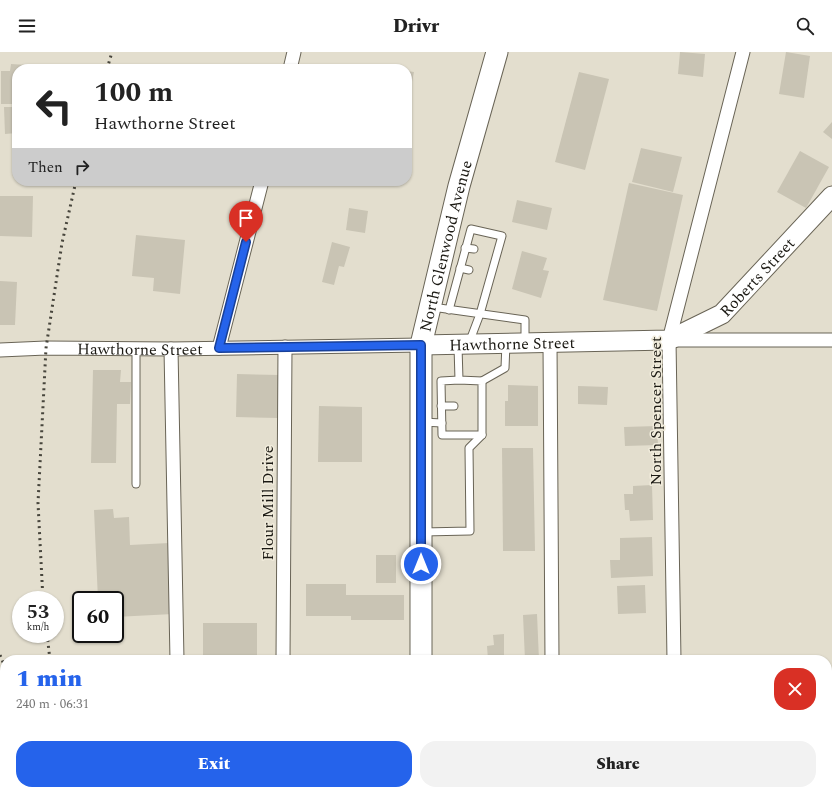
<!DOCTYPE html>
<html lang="en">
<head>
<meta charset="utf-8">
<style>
  body { margin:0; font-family:Spectral,serif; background:#f2f2f2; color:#222; height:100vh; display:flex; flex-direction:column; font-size:15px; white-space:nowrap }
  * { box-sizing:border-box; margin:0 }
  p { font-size:13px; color:#767676 }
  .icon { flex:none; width:22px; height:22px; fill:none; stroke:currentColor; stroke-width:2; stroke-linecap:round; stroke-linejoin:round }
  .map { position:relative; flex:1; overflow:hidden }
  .details { position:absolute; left:0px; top:603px; width:832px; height:140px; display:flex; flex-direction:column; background:#fff; border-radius:16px 16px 0 0; box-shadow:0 1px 3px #0004 }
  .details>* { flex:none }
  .top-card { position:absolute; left:12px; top:12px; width:400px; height:122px; border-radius:16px; box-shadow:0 1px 3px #0004; background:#fff; color:#222; overflow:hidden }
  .speed { position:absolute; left:12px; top:539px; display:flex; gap:8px; font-size:20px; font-weight:700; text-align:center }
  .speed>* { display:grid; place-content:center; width:52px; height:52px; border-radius:50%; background:#fff; box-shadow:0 1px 3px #0004; line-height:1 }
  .speed small { font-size:10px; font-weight:400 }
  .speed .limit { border:2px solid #111; border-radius:6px; background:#fff; color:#111 }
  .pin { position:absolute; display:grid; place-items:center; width:34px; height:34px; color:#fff; margin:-41px -17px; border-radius:50% 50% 50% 0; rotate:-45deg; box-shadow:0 0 4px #0007 }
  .pin .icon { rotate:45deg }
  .me { position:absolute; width:44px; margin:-22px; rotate:0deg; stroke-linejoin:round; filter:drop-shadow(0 0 3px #0008) }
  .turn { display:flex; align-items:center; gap:14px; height:84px; padding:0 16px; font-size:18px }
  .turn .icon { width:52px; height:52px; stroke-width:2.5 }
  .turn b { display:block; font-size:28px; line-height:34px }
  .then { display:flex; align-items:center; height:38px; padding:0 16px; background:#0003; gap:8px; font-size:15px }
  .round { display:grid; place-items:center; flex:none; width:42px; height:42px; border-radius:16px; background:#f2f2f2 }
  .summary { display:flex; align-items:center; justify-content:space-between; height:68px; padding:0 16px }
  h1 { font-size:24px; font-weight:800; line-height:30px; color:#2563eb }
  .button { display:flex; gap:8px; margin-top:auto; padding:8px 16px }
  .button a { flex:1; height:46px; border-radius:16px; background:#2563eb; color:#fff; font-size:16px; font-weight:800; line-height:46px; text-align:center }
  .button a+a { background:#f2f2f2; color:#222 }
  header { display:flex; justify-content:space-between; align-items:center; height:52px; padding:0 16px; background:#fff; font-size:18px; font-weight:800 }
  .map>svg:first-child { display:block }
  .building { fill:#c9c4b4 }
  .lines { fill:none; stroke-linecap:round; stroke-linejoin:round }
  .lane-casing { stroke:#696456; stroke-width:9 }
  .street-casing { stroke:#696456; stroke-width:15 }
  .secondary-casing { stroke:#696456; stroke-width:21 }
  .primary-casing { stroke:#696456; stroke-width:23 }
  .lane { stroke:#fff; stroke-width:7 }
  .street { stroke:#fff; stroke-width:13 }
  .secondary { stroke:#fff; stroke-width:19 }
  .primary { stroke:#fff; stroke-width:21 }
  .rail { stroke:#47453c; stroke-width:3; stroke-dasharray:2 4; stroke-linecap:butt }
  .route-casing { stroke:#184099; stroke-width:10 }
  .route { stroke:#2563eb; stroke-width:7 }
  .labels { text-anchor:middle; stroke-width:3; stroke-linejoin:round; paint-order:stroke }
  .street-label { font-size:16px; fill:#1b1913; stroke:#f0ebdb }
</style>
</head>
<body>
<header><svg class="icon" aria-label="menu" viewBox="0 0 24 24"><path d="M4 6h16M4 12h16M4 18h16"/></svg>Drivr<svg class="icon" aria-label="search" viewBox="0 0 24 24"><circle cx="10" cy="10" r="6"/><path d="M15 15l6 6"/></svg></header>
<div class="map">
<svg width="832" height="743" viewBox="0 0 832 743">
  <rect width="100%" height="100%" fill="#e3dece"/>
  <g class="building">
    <polygon points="680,0 705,2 703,25 678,22"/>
    <polygon points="786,0 810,4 804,46 779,42"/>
    <polygon points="11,12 27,13 27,17 17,17 17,52 1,52 1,19 10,19"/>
    <polygon points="407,19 414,20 408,50 407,50"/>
    <polygon points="579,20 609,27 585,118 555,110"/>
    <polygon points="4,55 17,55 17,81 5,82"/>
    <polygon points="832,70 832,87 823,80"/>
    <polygon points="407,91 410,91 409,117 407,117"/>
    <polygon points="641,96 682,105 673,140 632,130"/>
    <polygon points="800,99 829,115 806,156 777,140"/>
    <polygon points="629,131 683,143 657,259 603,248"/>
    <polygon points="0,144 33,144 32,185 0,184"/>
    <polygon points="517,148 552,156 547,178 512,170"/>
    <polygon points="349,156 368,159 365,181 346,178"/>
    <polygon points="136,183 185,188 180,242 153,239 154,226 132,224"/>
    <polygon points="332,190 350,195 344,215 339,214 334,233 322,230"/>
    <polygon points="522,199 547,206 543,218 549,219 541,246 512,237"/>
    <polygon points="0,229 17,230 15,273 0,273"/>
    <polygon points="93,318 121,318 120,330 131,330 130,352 117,352 116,411 91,411"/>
    <polygon points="237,322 279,323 278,366 236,365"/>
    <polygon points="508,333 538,334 538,374 505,374 505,349 508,349"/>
    <polygon points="578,334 608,335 607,353 578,352"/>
    <polygon points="319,354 362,355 362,410 318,410"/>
    <polygon points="657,374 658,393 625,394 624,375"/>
    <polygon points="502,396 533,396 535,499 503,499"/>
    <polygon points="652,433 653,468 630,469 629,458 625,458 624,442 633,442 633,434"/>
    <polygon points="113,457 114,466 129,465 130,493 169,491 173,562 115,565 115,548 98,548 94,458"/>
    <polygon points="652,485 653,524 611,526 610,508 620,508 620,486"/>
    <rect x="376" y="503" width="20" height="28"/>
    <polygon points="306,532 346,532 346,543 404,543 404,568 351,568 351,564 306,564"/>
    <polygon points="645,533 646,561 618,562 617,534"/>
    <polygon points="537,562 539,608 525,608 523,563"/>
    <polygon points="203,571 257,571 257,604 203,603"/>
    <polygon points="504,582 504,608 488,608 487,594 494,593 493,583"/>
    <polygon points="0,731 5,731 5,738 40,738 40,743 0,743"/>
    <rect x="188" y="738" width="77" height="5"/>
    <rect x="305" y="738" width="70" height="5"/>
    <rect x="475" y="738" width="31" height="5"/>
    <rect x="518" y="738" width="19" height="5"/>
    <rect x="574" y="738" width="46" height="5"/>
    <rect x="795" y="738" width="25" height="5"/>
  </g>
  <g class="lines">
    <g class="lane-casing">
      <g id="lane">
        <polyline points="465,196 474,197"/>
        <polyline points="460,216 469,218"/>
        <polyline points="432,255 525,268 525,290"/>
        <polyline points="449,258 471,177 502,184 480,262 469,291"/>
        <polyline points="458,294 459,328 441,329 442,383 482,383 482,329 459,328"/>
        <polyline points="136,297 136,432"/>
        <polyline points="482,329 505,316 506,291"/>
        <polyline points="441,354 454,354"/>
        <polyline points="422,370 442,371"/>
        <polyline points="423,480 470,479 469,396 482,383"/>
      </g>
    </g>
    <g class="street-casing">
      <g id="street">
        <polyline points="290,17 294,0"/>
        <polyline points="672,288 832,288"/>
        <polyline points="550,291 552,608"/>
        <polyline points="219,296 262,129"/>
        <polyline points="171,297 177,608"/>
        <path id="s1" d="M0,298l46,-2 125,1 250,-4"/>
        <polyline points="283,608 285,295"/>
        <polyline points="674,608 669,288 743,0"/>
        <polyline points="285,738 285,743"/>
        <polyline points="552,738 552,743"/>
        <polyline points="676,738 676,743"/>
        <polyline points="407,743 410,738"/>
      </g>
    </g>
    <g class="secondary-casing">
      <g id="secondary">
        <path id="s2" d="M421,293l248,-5 53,-26 110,-118"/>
      </g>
    </g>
    <g class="primary-casing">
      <g id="primary">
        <path id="s3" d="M421,608v-315l38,-159 38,-134"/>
        <polyline points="420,738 420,743"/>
      </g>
    </g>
    <use href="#lane" class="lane"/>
    <use href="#street" class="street"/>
    <use href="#secondary" class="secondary"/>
    <use href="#primary" class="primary"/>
    <g class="rail">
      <polyline points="107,17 112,0"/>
      <polyline points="43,548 38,451 46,296 62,191 76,129"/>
      <polyline points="47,582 50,608"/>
      <polyline points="0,603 5,615"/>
      <polyline points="54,738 55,743"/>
      <polyline points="71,738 72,743"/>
    </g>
  </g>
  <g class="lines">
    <g class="route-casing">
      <polyline id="route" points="246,190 219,296 421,293 421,512"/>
    </g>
    <use href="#route" class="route"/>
  </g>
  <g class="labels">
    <g class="street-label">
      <text dy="6" stroke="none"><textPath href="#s3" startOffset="417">North Glenwood Avenue</textPath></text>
      <text dy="6" stroke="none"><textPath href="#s2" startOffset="358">Roberts Street</textPath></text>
      <text dy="6" stroke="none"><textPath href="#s2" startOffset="91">Hawthorne Street</textPath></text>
      <text dy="6" stroke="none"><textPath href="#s1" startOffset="140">Hawthorne Street</textPath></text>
      <text transform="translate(655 359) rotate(-90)" y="6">North Spencer Street</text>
      <text transform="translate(267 451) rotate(-90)" y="6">Flour Mill Drive</text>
    </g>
  </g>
</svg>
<div class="speed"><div>53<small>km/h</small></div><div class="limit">60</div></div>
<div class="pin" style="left:246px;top:190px;background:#d93025"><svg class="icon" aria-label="arrive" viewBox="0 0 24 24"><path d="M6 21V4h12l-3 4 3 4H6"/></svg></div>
<svg class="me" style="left:421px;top:512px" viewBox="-20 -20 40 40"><circle r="17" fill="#2563eb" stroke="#fff" stroke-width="3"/><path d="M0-11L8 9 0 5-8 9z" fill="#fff"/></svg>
<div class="top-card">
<div class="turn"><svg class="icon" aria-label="left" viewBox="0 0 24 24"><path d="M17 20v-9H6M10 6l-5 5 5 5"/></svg><div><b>100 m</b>Hawthorne Street</div></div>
<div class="then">Then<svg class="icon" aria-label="right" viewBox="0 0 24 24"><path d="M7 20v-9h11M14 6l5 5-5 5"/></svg></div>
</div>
<section class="details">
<div class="summary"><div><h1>1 min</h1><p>240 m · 06:31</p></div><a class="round" style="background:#d93025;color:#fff"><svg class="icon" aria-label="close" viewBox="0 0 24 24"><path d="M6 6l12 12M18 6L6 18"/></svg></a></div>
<div class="button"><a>Exit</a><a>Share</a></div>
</section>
</div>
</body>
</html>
